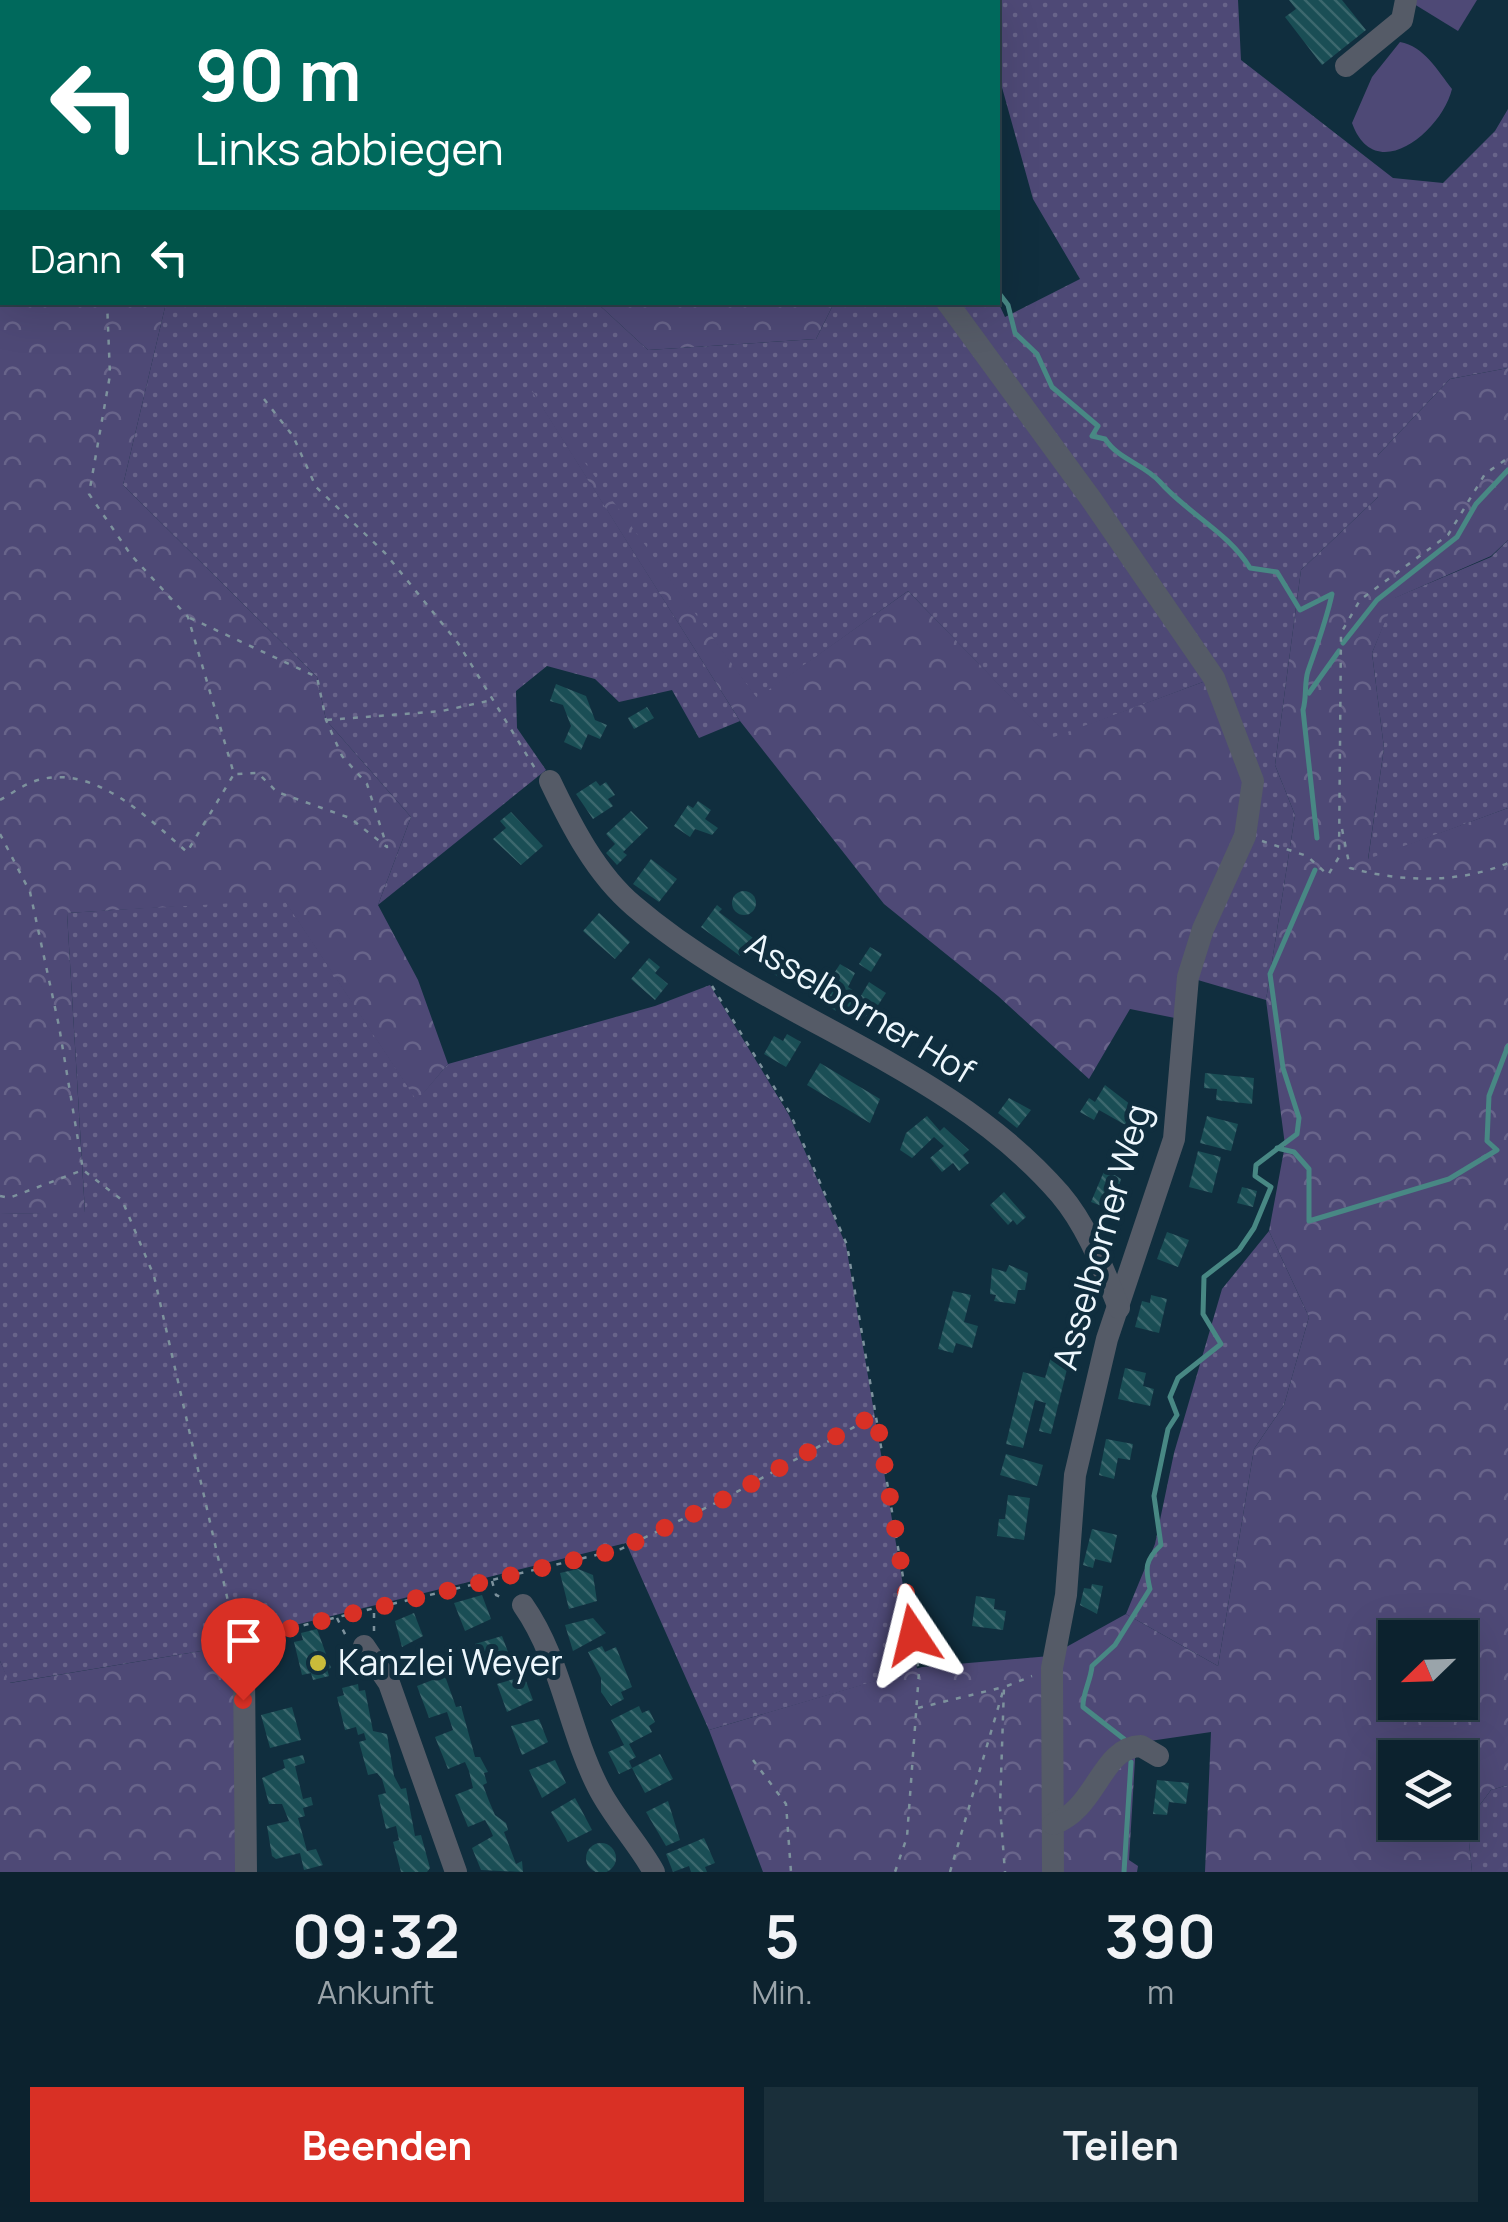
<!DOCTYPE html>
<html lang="de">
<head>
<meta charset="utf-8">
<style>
  body { margin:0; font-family:Manrope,sans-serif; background:#1a2f3a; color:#f1f3f6; height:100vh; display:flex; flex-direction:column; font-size:38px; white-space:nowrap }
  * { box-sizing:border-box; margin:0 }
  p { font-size:32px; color:#9aa4aa }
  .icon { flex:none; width:55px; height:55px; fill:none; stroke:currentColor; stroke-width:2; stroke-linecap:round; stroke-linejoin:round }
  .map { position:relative; height:1872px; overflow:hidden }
  .details { display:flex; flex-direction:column; background:#0c222e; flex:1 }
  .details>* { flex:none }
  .top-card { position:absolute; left:0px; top:0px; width:1000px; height:305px; box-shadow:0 10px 40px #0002,0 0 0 2px #2c3f4a; background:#00695c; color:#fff; overflow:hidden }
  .needle { width:65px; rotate:247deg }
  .buttons { position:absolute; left:1378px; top:1620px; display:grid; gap:20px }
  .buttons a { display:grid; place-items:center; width:100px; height:100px; border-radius:0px; background:#0c222e; box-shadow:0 10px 40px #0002,0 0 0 2px #2c3f4a; font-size:50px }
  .pin { position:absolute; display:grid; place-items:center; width:85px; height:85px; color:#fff; margin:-102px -42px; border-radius:50% 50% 50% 0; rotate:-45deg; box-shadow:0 0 10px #0007 }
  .pin .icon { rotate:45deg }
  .me { position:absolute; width:110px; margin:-55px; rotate:350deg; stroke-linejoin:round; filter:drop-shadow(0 0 8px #0008) }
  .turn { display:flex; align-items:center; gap:35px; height:210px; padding:0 30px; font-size:45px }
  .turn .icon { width:130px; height:130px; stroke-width:2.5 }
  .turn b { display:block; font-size:70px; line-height:85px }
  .then { display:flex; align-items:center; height:95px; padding:0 30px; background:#0003; gap:20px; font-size:38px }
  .eta { display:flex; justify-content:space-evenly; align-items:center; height:170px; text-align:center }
  .eta b { font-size:60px; font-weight:700; line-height:70px }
  .action { display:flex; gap:20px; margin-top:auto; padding:20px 30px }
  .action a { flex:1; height:115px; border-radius:0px; background:#d93025; color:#fff; font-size:40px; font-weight:700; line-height:115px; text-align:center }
  .action a+a { background:#1a2f3a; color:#f1f3f6 }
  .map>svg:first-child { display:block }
  .grass { fill:url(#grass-dots) }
  .forest { fill:url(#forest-crowns); fill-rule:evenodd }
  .pitch { fill:#4e4976 }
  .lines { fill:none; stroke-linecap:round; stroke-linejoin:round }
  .stream { stroke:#488884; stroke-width:5 }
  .building { fill:url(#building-back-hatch) }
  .path { stroke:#7d929d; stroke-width:2.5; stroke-dasharray:5 8; stroke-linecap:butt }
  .minor { stroke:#555b67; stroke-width:22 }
  .route { stroke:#d93025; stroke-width:18; stroke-dasharray:0 32.4 }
  .poi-dot { fill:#c9bb3a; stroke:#102e3e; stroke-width:4 }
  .labels { text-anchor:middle; stroke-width:10; stroke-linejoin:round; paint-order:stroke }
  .street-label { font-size:35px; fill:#edf7fd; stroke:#102e3e }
  .poi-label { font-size:35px; fill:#edf7fd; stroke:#102e3e; text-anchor:start }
</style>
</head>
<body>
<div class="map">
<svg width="1508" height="1872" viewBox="0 0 1508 1872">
  <defs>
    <pattern id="grass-dots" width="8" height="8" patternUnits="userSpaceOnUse" patternTransform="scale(2.5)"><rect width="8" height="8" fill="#4e4976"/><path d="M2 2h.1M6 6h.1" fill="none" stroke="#68648a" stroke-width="1.8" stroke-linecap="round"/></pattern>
    <pattern id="forest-crowns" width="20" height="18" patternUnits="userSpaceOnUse" patternTransform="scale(2.5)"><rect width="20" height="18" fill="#4e4976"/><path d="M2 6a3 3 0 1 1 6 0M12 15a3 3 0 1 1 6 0" fill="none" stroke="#68648a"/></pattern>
    <pattern id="building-back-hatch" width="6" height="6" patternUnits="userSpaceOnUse" patternTransform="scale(2.5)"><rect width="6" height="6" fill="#1a4e55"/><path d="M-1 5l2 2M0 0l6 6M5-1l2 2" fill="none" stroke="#3c686e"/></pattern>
  </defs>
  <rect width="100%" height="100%" fill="#102e3e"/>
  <g class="grass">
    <polygon points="0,0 553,0 2,2 2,193"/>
    <polygon points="975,0 1238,0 1241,60 1393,178 1443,183 1495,131 1508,109 1508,368 1450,379 1378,455 1378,497 1301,570 1275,765 1295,815 1266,1000 1191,978 1217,676 956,303 998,302 1005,317 1080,279 1033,199 998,73 998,2"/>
    <polygon points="166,303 597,303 648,350 816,339 834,303 936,303 1211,679 1051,739 908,591 757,699 540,403 740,721 699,738 672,690 619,702 595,679 547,666 516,691 517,728 546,770 378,905 411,817 326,720 317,677 123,485"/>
    <polygon points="1508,540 1508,808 1368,860 1384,748 1372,653 1394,598 1491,557"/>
    <polygon points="284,899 417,1100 448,1064 655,1006 710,985 789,1115 846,1245 917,1669 709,1730 626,1543 263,1633 260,1638 225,1647 9,1683 0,1661 0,1214 85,1212 67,913"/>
    <polygon points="1269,1231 1309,1317 1284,1405 1254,1449 1218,1666 1126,1614 1155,1544 1174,1453 1222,1289"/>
    <polygon points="1508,1785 1508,1872 1472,1872 1467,1822 1491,1790"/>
  </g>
  <g class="forest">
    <polygon points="0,191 2,302 166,303 123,485 317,677 326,720 411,817 378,905 418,980 448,1064 417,1101 284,900 67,913 85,1213 0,1214"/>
    <polygon points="597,303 834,303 816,339 648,350"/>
    <path d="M1508,368v172l-17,16 -96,42 -23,55 12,95 -16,111 140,-51v977l-17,5 -24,32 5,50h-267l6,-140 -75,11 -7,117 9,6 -1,6h-374l-54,-142 213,-63 128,-11 76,-42 92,52 36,-217 30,-44 25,-88 -40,-86 16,-86 -19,-145 29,-185 -20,-50 26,-195 77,-73v-42l72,-76zM1395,1638h65v64h-65zM1395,1758h65v64h-65z"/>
    <polygon points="528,385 757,698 908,591 1051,738 1211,679 1250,780 1180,1019 1130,1009 1089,1079 998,996 884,904 740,721"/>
    <polygon points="225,1647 240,1724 250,1872 0,1872 0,1661 10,1683"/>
  </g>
  <g class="pitch">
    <polygon points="1416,0 1477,0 1458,31 1414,4"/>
    <path d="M1400,42c24,4 38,29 52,47 -10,42 -77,98 -100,34l20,-46z"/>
  </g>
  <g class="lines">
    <g class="stream">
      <polyline points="869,0 869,2"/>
      <path d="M998,292l10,13 7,28 22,21 15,33 46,39 -6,10 13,3c14,21 39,25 55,43 27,31 69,51 90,86l27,4 23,38 32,-16c-6,28 -15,51 -24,77 -4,12 -1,26 -5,39l14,128"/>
      <polyline points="1343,643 1377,600 1457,537 1476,504 1508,470"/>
      <polyline points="1309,693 1339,651"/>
      <polyline points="1277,1148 1294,1152 1309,1169 1309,1221 1449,1179 1497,1150 1487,1141 1489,1096 1508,1046"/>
      <path d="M1124,1739l-41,-32c-1,-12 8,-27 9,-41l23,-21 35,-56c-5,-21 -5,-29 11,-44l-7,-49 14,-67 9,-14 -7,-18 8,-19 43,-34 -18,-30 1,-37 35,-27 15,-22 17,-41 -16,-11 1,-11 41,-31 2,-16 -16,-50 -13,-94 45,-104"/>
      <polyline points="1124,1872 1131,1762"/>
    </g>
  </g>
  <g class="building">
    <polygon points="1289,0 1342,0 1366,30 1322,65 1285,17 1296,9"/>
    <polygon points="556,684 586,696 595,720 607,725 600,739 588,734 581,750 564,742 571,726 563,705 550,701"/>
    <polygon points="647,707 654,718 634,729 628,718"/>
    <polygon points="596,781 600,786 606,782 615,795 608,799 613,806 593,819 576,794"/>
    <polygon points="698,801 711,810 705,819 718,828 712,835 695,829 690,837 674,826 688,805 693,808"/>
    <polygon points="631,811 648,828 623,852 627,855 617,865 606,853 615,844 606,834"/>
    <polygon points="511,812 543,846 521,865 493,839 506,828 500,821"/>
    <polygon points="651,859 677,879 659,902 633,884"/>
    <circle cx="744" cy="903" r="12"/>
    <polygon points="717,905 722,909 719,912 753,938 740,956 701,927"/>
    <polygon points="599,913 630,942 615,959 583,931"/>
    <polygon points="870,947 882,954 871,972 859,964"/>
    <polygon points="778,949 806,967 798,980 790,975 785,981 766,969"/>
    <polygon points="649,958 660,967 655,973 668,984 655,1000 631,979"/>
    <polygon points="840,964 855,973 848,987 854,991 850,996 858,1001 869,982 886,993 869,1019 855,1010 850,1019 812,997 822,973 831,978"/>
    <polygon points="787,1034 801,1042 786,1067 764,1054 774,1036 783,1041"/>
    <polygon points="820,1063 880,1099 870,1123 807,1085"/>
    <polygon points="1205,1073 1254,1078 1252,1104 1216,1100 1217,1089 1204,1088"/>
    <polygon points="1105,1085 1139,1111 1129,1127 1099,1110 1094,1120 1080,1112 1089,1098 1095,1102"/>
    <polygon points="1009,1098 1031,1110 1017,1128 998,1113"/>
    <polygon points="927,1116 940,1131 944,1127 969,1150 963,1155 969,1163 959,1171 953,1163 942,1172 930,1158 944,1146 934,1137 912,1158 900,1150 906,1133"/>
    <polygon points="1207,1116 1238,1124 1231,1151 1200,1143"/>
    <polygon points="1198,1151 1221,1157 1212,1193 1189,1187"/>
    <polygon points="1105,1169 1121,1179 1112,1210 1091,1202"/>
    <polygon points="1242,1187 1257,1191 1253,1207 1237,1203"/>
    <polygon points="1004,1192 1026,1217 1017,1225 1013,1220 1008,1225 990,1205"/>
    <polygon points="1167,1232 1189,1240 1178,1267 1157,1259"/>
    <polygon points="1009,1265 1028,1273 1025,1290 1018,1290 1015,1304 994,1301 996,1295 990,1294 992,1268 1006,1272"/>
    <polygon points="953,1291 971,1295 964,1322 978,1326 972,1348 956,1343 953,1353 938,1349"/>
    <polygon points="1151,1295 1167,1299 1159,1333 1135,1327 1142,1301 1150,1303"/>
    <polygon points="1051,1357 1069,1361 1051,1434 1039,1431 1046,1403 1035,1400 1023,1448 1006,1444 1023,1372 1045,1378"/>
    <polygon points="1125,1368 1146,1373 1143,1386 1154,1389 1150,1406 1118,1399"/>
    <polygon points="1106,1439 1133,1444 1130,1460 1118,1458 1114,1479 1099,1475"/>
    <polygon points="1006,1454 1043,1465 1037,1486 1000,1475"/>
    <polygon points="1008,1495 1030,1498 1024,1540 997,1536 999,1519 1005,1519"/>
    <polygon points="1092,1529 1117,1535 1111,1563 1095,1559 1093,1568 1083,1565"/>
    <polygon points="578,1569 593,1575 597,1601 569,1609 560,1573"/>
    <polygon points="1092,1584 1103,1586 1097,1614 1080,1605 1084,1588 1091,1589"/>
    <polygon points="482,1595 491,1619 465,1631 454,1603"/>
    <polygon points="976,1596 995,1599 994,1609 1006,1611 1003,1630 972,1626"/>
    <polygon points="414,1613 423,1636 402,1647 395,1621"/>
    <polygon points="593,1618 606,1633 573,1651 565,1625"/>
    <polygon points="317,1629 331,1668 327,1669 329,1676 313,1680 311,1673 302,1675 294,1642 303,1640 301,1633"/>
    <polygon points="502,1636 511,1660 486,1672 475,1644"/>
    <polygon points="602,1646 605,1652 616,1647 632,1687 621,1692 624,1699 611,1706 601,1692 601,1678 588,1652"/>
    <polygon points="446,1665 449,1674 445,1676 456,1707 461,1706 475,1757 480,1757 488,1772 484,1773 487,1783 483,1785 489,1801 495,1815 506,1823 508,1830 504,1832 516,1864 522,1861 523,1872 481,1870 472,1848 493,1836 490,1829 485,1820 468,1827 455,1795 473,1788 469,1771 465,1762 448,1769 435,1737 453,1730 447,1712 429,1718 417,1686 435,1679 431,1670"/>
    <polygon points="524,1676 533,1700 507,1712 497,1684"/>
    <polygon points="358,1684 359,1691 365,1690 373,1731 387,1734 394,1776 401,1789 406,1788 415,1836 421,1835 430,1868 427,1872 401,1872 393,1842 399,1840 396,1826 386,1829 378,1795 386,1793 382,1779 377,1773 368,1775 359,1742 366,1740 364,1733 358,1735 356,1727 345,1730 337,1697 344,1695 342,1688"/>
    <polygon points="639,1706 642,1713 649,1710 655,1722 649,1726 652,1732 629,1744 636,1757 629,1761 632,1768 660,1754 673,1779 645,1793 632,1768 619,1774 608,1752 624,1745 611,1720"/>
    <polygon points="292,1707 301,1740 270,1748 261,1715"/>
    <polygon points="539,1719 548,1742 522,1755 511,1726"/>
    <polygon points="303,1755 305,1763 295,1766 303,1799 311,1797 313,1805 303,1808 305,1816 298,1818 307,1851 316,1849 323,1865 304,1870 300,1853 276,1859 272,1856 267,1826 289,1821 282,1804 269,1804 262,1778 285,1768 283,1760"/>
    <polygon points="555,1760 566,1783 542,1798 529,1770"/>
    <polygon points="1157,1780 1189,1783 1186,1804 1169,1802 1167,1815 1153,1814"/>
    <polygon points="575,1798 592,1830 568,1842 551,1812"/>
    <polygon points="668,1801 680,1840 666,1846 646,1812"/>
    <polygon points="704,1838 715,1863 705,1867 707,1872 691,1872 689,1866 673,1872 666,1854"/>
    <circle cx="601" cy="1858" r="15"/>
  </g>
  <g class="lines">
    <g class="path">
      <polyline points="0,233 2,234"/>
      <polyline points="264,399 293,436 316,487 385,553 458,643 536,770"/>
      <polyline points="190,618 317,677 326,720 342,756 367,784 387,847 350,818 277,792 258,773 236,774"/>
      <polyline points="327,720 442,711 488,701"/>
      <path d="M0,800c11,-6 23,-15 35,-19 58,-19 113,37 152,71l47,-78 -46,-157 -57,-62 -42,-61 21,-119 -3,-73"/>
      <path d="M1342,829l8,39c51,14 108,16 158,-5"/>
      <polyline points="0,834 30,892 59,1026 83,1170 122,1200 154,1276 240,1654"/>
      <polyline points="1262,841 1307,856 1328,875 1339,857 1341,633 1360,600 1448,535 1485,474 1508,458"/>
      <polyline points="712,986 790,1113 847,1245 919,1672 907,1837 895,1872"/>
      <polyline points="0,1196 9,1198 83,1170"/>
      <polyline points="492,1581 496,1595 503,1598"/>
      <polyline points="337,1618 347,1638"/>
      <polyline points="374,1631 374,1610"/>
      <polyline points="253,1656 263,1635 621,1549 724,1499 874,1416"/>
      <polyline points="1007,1686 1032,1676"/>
      <polyline points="918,1708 1004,1687 1000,1807 1005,1872"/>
      <polyline points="753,1760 786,1804 791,1872"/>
      <polyline points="950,1872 1003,1691"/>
    </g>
    <g class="minor">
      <polyline points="792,0 792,2"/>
      <polyline points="1346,66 1402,20 1406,0"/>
      <polyline points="947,302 1091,499 1214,678 1253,781 1245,836 1203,929 1188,977 1174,1139 1107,1339 1075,1475 1066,1595 1052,1668 1053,1872"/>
      <path d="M550,781c21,44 46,93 84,125 130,112 312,156 426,288 28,33 43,75 59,114"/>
      <path d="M523,1605c38,54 45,123 75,182 15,30 40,56 56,85"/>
      <polyline points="364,1646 389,1683 456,1872"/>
      <polyline points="244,1675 246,1872"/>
      <path d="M1053,1824c44,-15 48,-77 88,-78l17,10"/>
    </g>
  </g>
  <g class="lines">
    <polyline class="route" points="243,1700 244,1675 263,1635 621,1549 724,1499 876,1414 913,1635"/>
  </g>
  <circle class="poi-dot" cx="318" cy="1663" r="10"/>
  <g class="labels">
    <g class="street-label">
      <text transform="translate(860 1008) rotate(31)" y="12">Asselborner Hof</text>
      <text transform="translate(1102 1237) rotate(-74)" y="12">Asselborner Weg</text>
    </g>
    <g class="poi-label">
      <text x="338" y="1675">Kanzlei Weyer</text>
    </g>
  </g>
</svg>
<div class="buttons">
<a><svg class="needle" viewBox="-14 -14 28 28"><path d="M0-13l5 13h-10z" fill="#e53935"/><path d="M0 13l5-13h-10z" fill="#9aa4aa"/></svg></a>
<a><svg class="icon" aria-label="layers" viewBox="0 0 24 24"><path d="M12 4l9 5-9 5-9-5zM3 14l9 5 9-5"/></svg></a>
</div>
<div class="pin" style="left:243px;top:1700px;background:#d93025"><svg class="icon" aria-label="arrive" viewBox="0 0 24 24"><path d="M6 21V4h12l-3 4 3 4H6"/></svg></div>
<svg class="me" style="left:913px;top:1635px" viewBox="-20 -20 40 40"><path d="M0-17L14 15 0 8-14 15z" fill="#d93025" stroke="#fff" stroke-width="4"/></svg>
<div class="top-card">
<div class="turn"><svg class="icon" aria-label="left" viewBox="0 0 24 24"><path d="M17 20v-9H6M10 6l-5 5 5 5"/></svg><div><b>90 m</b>Links abbiegen</div></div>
<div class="then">Dann<svg class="icon" aria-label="left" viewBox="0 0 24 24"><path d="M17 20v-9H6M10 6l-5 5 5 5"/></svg></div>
</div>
</div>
<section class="details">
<div class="eta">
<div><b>09:32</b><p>Ankunft</p></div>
<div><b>5</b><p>Min.</p></div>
<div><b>390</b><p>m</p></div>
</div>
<div class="action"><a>Beenden</a><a>Teilen</a></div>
</section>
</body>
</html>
